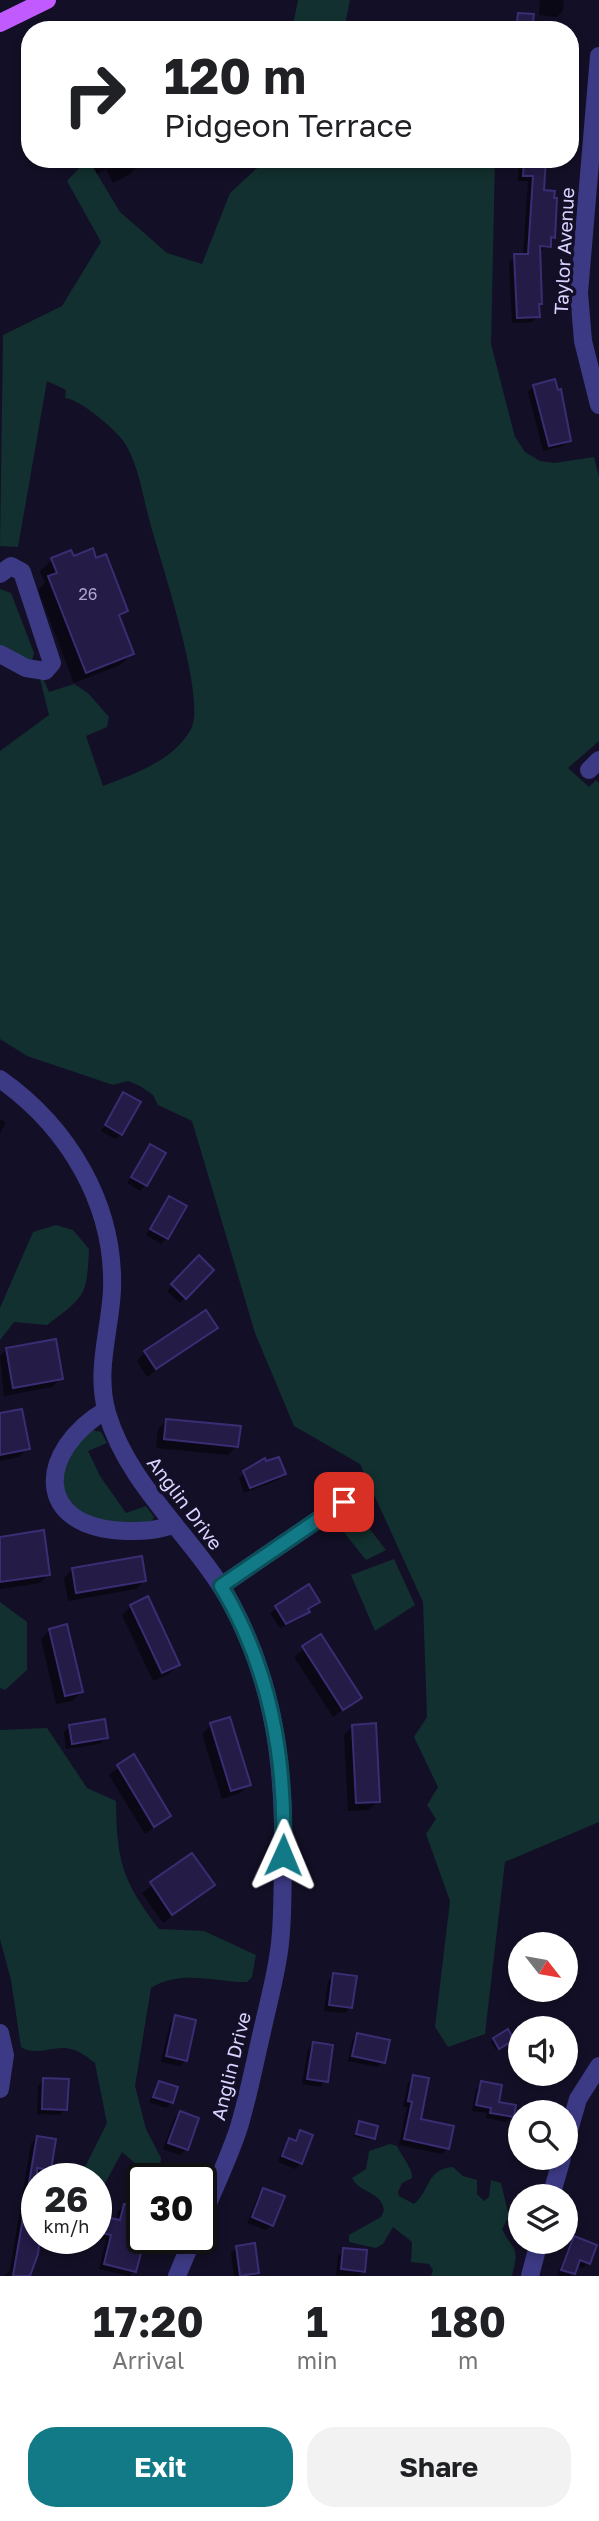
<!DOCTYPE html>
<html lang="en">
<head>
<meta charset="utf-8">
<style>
  body { margin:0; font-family:"Golos Text",sans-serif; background:#f2f2f2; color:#202124; height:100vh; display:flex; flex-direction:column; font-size:26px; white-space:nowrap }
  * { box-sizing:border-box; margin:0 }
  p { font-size:23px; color:#757577 }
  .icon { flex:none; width:38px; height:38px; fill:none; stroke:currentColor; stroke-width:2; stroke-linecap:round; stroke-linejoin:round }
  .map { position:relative; height:2276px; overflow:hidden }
  .drawer { display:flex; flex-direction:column; background:#fff; flex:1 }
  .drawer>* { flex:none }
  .hud { position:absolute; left:21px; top:21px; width:558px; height:147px; border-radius:28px; box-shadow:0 4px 10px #0003; background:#fff; color:#202124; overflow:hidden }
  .needle { width:46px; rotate:121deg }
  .buttons { position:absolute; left:508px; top:1932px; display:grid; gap:14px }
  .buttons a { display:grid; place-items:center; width:70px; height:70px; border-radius:50%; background:#fff; box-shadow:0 4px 10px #0003; font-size:35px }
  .speed { position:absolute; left:21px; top:2163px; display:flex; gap:14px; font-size:35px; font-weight:700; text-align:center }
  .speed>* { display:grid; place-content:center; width:91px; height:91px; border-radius:50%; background:#fff; box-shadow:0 4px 10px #0003; line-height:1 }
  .speed small { font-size:18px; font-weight:400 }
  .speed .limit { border:4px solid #111; border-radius:10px; background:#fff; color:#111 }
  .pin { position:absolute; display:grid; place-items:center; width:60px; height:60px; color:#fff; margin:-30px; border-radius:14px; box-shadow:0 4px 10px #0006 }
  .me { position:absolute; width:77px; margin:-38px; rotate:1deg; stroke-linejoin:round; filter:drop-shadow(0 0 5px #0008) }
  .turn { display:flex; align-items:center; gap:24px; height:147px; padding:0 28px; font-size:32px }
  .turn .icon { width:91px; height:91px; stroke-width:2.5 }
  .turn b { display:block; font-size:49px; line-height:60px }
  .eta { display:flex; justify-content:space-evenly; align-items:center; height:119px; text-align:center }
  .eta b { font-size:42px; font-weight:700; line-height:49px }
  .cta { display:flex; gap:14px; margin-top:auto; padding:14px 28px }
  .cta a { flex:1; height:80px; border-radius:28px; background:#127987; color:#fff; font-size:28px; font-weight:700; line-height:80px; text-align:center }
  .cta a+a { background:#f2f2f2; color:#202124 }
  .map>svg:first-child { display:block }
  .green { fill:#12302f }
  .shadow { fill:#0007 }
  .building { fill:#241b47; stroke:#3b2d73; stroke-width:2 }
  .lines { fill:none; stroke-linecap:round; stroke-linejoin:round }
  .minor { stroke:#3d3a85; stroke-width:18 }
  .major { stroke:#c25bff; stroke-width:18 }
  .route-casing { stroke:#0c4f58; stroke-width:18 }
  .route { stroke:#127987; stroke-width:12 }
  .labels { text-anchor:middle; stroke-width:7; stroke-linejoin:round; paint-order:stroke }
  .number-label { font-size:16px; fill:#aca6d1 }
  .street-label { font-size:19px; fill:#d9d4ff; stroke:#130f26 }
</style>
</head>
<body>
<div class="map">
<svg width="599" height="2276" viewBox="0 0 599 2276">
  <rect width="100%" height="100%" fill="#130f26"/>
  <g class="green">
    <polygon points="298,0 350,0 344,30 292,30"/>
    <path d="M88,159l32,53 47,41 35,11 28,-71 37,-34h228l-4,185 24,93 10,15 15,9 14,2 40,-6 5,20v264l-31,27 21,19 7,-7 3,3v1039l-94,40 -20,172 -37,13 -13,-20 15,-126 -24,-67 10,-15 -9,-14 11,-18 -24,-50 13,-20 -4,-115 -63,-138 -66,-38 -39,-93 -63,-212 -34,-16 -5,-10 -13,-9 -12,-5 -15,4 -86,-29 -27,-17v-288l49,-36 -9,-36 3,-1 6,14 25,-8 14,9 21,24 -2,10 -21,9 17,50c30,-12 71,-25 88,-57 16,-30 -30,-166 -40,-203 -8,-27 -11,-56 -25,-81 -8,-14 -46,-46 -61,-47l1,-8 -19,-9 -29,166 -18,-1 3,-211 59,-29 39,-64 -34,-61z"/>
    <polygon points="0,589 11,593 34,653 32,661 0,647"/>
    <path d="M56,1225l17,5 16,19c-2,48 -4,47 -42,76l-33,-3 -14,18v-32l33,-76z"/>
    <path d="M92,1430l9,2 6,11 -19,8 12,25 26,37 20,-7 8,11 -2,4c-38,11 -109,-9 -86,-62 4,-10 18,-21 26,-29z"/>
    <polygon points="362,1519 386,1550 366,1560 343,1531"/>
    <polygon points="394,1559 415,1605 375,1631 351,1575"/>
    <polygon points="0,1602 27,1622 27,1670 5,1690 0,1688"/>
    <path d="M47,1728l40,60 29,13c1,61 6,79 43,128l45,2 52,24 -4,22 -5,5c-33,0 -66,-13 -96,6l-16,98 11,43 15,29 -1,7 15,14h-22l-31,-27 -26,48v-21h-17l28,-56 -12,-60c-9,-7 -18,-14 -30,-15 -15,-1 -30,8 -44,-1l-10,-67 -11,-41v-209z"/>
    <path d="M390,2144l7,2c4,9 16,23 15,32l-10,5 -4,9 1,4 15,8c17,-14 12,-35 39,-37l10,9 14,4v14l7,7 5,-4 2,-17 10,3 8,33 -7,13c12,24 18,15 10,47h-81l2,-6 -4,-6 -18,-2 1,-20 -19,-15 -10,17 -7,4 -27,-6v-7l32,-18 3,-7c-3,-19 -25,-17 -32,-32l14,-9 3,-18z"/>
  </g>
  <g class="shadow">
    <polygon points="540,0 564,0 563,11 557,17 539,15"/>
    <polygon points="147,24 150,30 134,30"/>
    <polygon points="90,159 137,159 140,164 129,175 113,183 106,169 97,174"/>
    <polygon points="519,159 545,159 543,192 553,237 549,246 539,251 538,316 532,322 512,323 509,262 515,256 523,256 528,181 518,181"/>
    <polygon points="534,386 569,440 563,446 543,451 528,392"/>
    <polygon points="52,560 126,611 118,619 132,654 120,665 74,683 38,590 45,583 40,571"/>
    <polygon points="124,1094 121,1134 115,1139 101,1131"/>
    <polygon points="0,1119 6,1123 0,1133"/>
    <polygon points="150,1146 146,1185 140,1191 127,1183"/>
    <polygon points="169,1198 167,1238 161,1244 146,1235"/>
    <polygon points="199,1258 212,1270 180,1303 167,1291"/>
    <polygon points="216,1328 147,1377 137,1361 145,1352"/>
    <polygon points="7,1349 61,1378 52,1387 4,1396 0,1356"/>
    <polygon points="0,1415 28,1448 19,1457 0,1461"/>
    <polygon points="167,1420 237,1446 228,1455 156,1448 158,1429"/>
    <polygon points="264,1461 284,1474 278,1480 244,1493 239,1478"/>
    <polygon points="0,1539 49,1574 40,1583 0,1589"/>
    <polygon points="73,1569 145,1580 136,1589 68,1601 64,1578"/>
    <polygon points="308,1586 318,1601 302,1618 280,1628 270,1613"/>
    <polygon points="131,1606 178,1665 169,1674 153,1681 122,1615"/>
    <polygon points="50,1630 81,1692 72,1701 56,1704 41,1639"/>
    <polygon points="320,1637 359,1697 333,1717 294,1657"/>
    <polygon points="211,1725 249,1785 240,1793 222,1799 202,1734"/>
    <polygon points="70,1726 106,1738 100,1744 66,1749 64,1732"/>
    <polygon points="353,1726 378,1801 369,1810 348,1811 344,1735"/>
    <polygon points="133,1757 169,1816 145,1834 109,1775"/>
    <polygon points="192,1855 213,1885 163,1923 142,1893"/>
    <polygon points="544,1939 547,1944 537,1944"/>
    <polygon points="334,1975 350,2008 345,2013 324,2011 328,1981"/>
    <polygon points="176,2017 186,2060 180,2066 161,2062 170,2023"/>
    <polygon points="507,2032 510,2042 496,2050 491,2042"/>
    <polygon points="358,2035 383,2062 377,2067 348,2061 352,2041"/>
    <polygon points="313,2044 326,2081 320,2087 302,2084 308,2049"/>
    <polygon points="414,2077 419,2121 448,2148 442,2154 399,2145 407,2107 403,2107 408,2083"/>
    <polygon points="44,2080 65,2109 60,2115 37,2114 38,2086"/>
    <polygon points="159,2083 172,2102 166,2108 149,2102"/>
    <polygon points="482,2083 512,2116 506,2122 486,2118 487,2113 472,2111 476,2089"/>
    <polygon points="180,2113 197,2119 186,2149 180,2155 163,2149 174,2119"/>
    <polygon points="359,2123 373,2138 371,2140 354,2137"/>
    <polygon points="301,2132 301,2163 295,2169 278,2162 284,2146 290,2141 293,2142"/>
    <polygon points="37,2138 54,2140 48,2179 37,2179 29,2276 5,2276 10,2270 31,2143"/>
    <polygon points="264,2190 271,2225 266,2230 247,2223 258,2196"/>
    <polygon points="124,2206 134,2271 129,2276 99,2269 106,2240 96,2238 96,2217 116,2221 118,2211"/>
    <polygon points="575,2238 588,2263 583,2268 576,2265 570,2276 557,2275 570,2243"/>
    <polygon points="236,2248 257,2273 254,2276 234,2276 231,2253"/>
    <polygon points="344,2250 364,2271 359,2276 336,2275 338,2256"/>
  </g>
  <g class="building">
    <polygon points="518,13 534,14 532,30 516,30"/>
    <polygon points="524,159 546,159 544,190 555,191 554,198 557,198 555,238 551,237 551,247 540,246 542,304 539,304 540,317 517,318 514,254 528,254 533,176 523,176"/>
    <polygon points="555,379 558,390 561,389 571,441 549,446 533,385"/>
    <polygon points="93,548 96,558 106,554 128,611 119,615 134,654 86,673 48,576 57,573 51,558 71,550 74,556"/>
    <polygon points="123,1092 141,1102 122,1135 105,1125"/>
    <polygon points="150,1144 166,1153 147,1186 131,1177"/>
    <polygon points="169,1196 187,1206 168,1239 150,1229"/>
    <polygon points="199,1255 214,1270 186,1299 171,1284"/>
    <polygon points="206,1310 218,1328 156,1369 144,1351"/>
    <polygon points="56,1339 63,1379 13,1388 6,1348"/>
    <polygon points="22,1409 30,1449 0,1455 0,1413"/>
    <polygon points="166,1419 241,1426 238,1447 164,1439"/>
    <polygon points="279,1457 286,1474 250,1488 243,1471 265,1458 266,1461"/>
    <polygon points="44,1530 50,1575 0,1582 0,1537"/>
    <polygon points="142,1556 146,1581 76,1593 72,1568"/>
    <polygon points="309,1584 320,1602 308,1609 310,1612 286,1624 275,1606"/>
    <polygon points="148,1596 180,1665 162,1673 130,1605"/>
    <polygon points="67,1624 83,1692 65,1696 49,1629"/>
    <polygon points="321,1634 362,1698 343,1710 302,1646"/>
    <polygon points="230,1717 251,1785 231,1791 210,1723"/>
    <polygon points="105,1719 108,1738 72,1744 69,1725"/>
    <polygon points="376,1723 380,1802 356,1803 352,1725"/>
    <polygon points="134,1754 171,1816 154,1827 117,1765"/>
    <polygon points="192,1853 215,1885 172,1915 150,1882"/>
    <polygon points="333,1973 357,1976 352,2008 329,2005"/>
    <polygon points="175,2015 196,2020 187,2061 166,2056"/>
    <polygon points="508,2029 514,2040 499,2049 493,2038"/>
    <polygon points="357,2033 390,2040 385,2063 352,2056"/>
    <polygon points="313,2042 333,2045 328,2082 307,2079"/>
    <polygon points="413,2075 429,2078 421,2119 454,2126 449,2149 404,2139 412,2102 408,2101"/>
    <polygon points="43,2078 69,2079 67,2110 42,2109"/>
    <polygon points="159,2081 178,2087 173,2103 153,2097"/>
    <polygon points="481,2081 502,2085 499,2102 516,2105 514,2117 490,2113 491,2108 476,2105"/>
    <polygon points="180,2111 199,2118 188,2150 168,2143"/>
    <polygon points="359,2121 378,2126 375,2139 356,2134"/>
    <polygon points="300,2130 313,2135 302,2164 282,2156 289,2138 296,2141"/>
    <polygon points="37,2136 56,2139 51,2170 37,2168 37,2238 40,2238 38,2254 30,2276 13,2276"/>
    <polygon points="263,2188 285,2196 273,2226 252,2217"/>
    <polygon points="124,2204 142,2208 142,2249 136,2272 104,2264 111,2235 96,2232 96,2215 120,2220"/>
    <polygon points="574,2236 597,2245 590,2264 580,2260 575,2274 561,2270"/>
    <polygon points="255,2243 259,2273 240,2276 236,2246"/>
    <polygon points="343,2248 367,2250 365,2272 341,2269"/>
  </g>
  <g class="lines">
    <g class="minor">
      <polyline points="599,56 579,293 583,341 599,405"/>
      <polyline points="0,574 11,566 22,572 52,663 45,671 26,668 0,654"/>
      <polyline points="589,770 599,760"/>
      <path d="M0,1079c68,48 115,125 112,211 -2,42 -17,80 -5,123 22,75 89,125 125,192 45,84 53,171 51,265 -1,27 0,55 -4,81 -4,29 -12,57 -18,85 -7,30 -13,61 -22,91 -10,31 -25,62 -38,92"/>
      <path d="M106,1410c-69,41 -74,118 20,121 18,0 32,0 48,-7"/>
      <polyline points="221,1586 344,1502"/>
      <polyline points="0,2033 5,2055 0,2089"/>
      <polyline points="565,2144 578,2099 599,2066"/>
      <polyline points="551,2196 562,2158"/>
      <polyline points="177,2276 193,2238"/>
      <polyline points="530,2276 539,2242"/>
    </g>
    <polyline class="major" points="0,23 47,0"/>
  </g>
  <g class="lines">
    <g class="route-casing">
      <path id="route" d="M283,1855c3,-96 -12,-186 -62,-269l123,-84"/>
    </g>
    <use href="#route" class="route"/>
  </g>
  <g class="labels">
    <g class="number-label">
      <text x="88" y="600">26</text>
    </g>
    <g class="street-label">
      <text transform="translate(564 251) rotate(-87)" y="7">Taylor Avenue</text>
      <text transform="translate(185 1503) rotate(53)" y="7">Anglin Drive</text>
      <text transform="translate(231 2066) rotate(-76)" y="7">Anglin Drive</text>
    </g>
  </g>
</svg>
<div class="buttons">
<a><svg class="needle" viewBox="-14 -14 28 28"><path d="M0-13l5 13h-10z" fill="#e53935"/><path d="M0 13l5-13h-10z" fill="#757577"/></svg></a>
<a><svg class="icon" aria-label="sound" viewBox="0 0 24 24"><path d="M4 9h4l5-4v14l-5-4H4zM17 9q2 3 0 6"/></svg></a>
<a><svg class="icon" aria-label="search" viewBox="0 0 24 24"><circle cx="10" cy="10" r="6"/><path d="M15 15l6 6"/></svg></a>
<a><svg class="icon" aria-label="layers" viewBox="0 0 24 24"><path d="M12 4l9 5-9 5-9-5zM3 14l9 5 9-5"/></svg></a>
</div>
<div class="speed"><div>26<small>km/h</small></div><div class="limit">30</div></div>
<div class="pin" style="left:344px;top:1502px;background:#d93025"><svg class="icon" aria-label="arrive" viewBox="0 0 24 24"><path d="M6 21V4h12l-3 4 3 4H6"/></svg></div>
<svg class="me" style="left:283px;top:1855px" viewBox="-20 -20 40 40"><path d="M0-17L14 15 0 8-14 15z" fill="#127987" stroke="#fff" stroke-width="4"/></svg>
<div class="hud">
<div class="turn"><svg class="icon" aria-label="right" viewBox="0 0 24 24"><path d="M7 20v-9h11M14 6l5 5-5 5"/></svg><div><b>120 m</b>Pidgeon Terrace</div></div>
</div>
</div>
<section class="drawer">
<div class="eta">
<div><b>17:20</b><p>Arrival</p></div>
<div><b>1</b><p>min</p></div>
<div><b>180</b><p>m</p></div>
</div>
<div class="cta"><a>Exit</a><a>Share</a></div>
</section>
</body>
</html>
